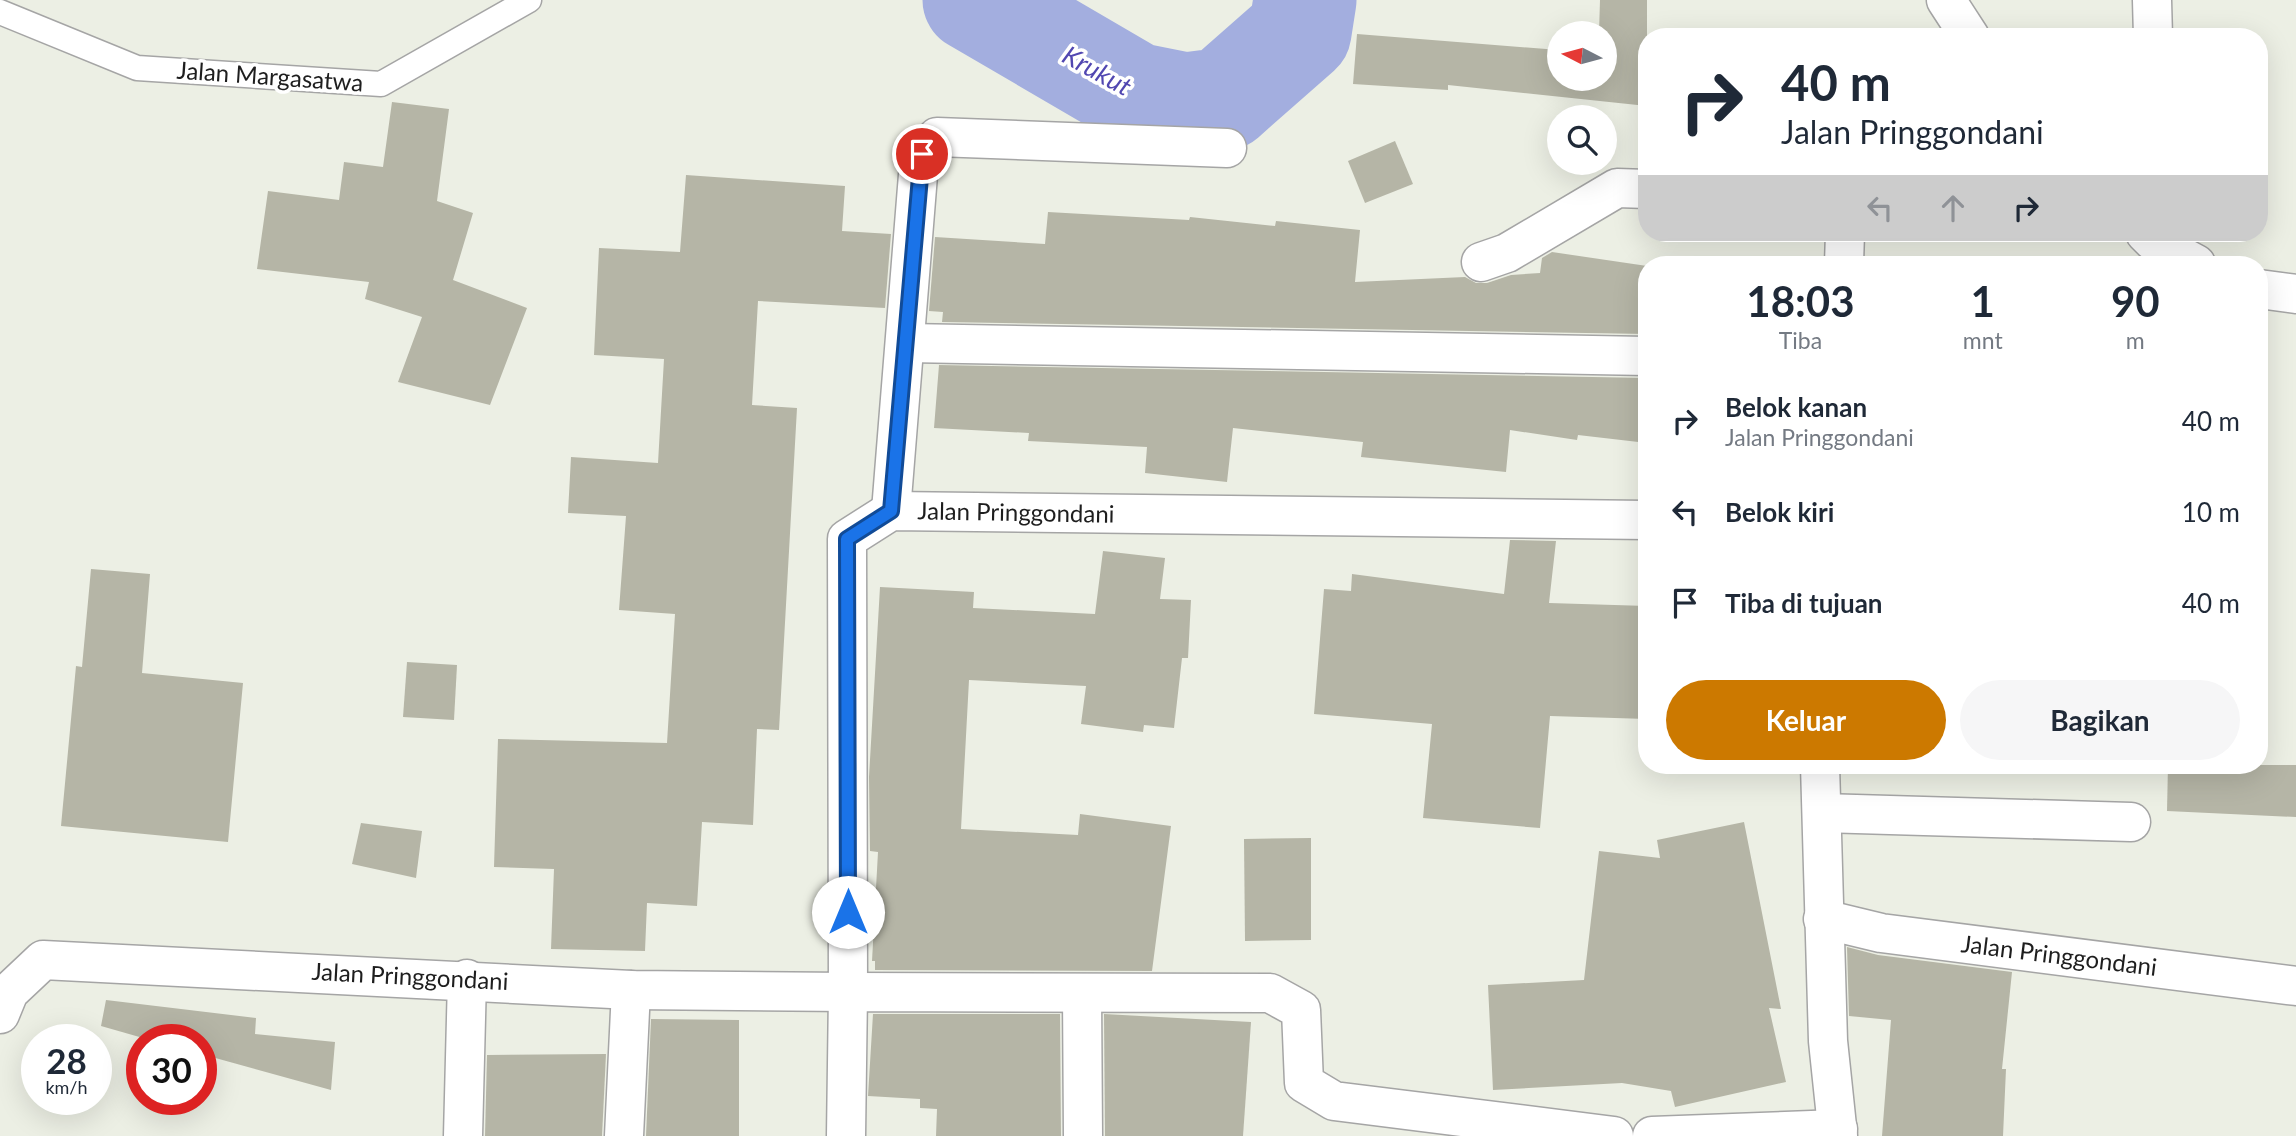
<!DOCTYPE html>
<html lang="id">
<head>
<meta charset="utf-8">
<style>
  body { margin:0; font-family:Lato,sans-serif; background:#f6f6f7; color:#1f2937; height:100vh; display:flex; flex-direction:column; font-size:26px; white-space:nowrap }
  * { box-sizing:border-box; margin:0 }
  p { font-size:23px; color:#747a83 }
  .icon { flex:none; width:38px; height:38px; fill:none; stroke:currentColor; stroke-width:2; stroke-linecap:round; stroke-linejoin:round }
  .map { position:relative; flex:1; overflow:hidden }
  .side { position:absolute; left:1638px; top:256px; width:630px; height:518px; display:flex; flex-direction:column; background:#fff; border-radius:28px; box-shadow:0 7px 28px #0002 }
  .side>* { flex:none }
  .hud { position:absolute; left:1638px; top:28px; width:630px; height:214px; border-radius:28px; box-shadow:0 7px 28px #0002; background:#fff; color:#1f2937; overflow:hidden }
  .needle { width:46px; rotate:276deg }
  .controls { position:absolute; left:1547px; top:21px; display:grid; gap:14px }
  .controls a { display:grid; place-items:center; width:70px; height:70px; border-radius:50%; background:#fff; box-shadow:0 7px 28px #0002; font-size:35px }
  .speed { position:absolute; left:21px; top:1024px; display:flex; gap:14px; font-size:35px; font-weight:700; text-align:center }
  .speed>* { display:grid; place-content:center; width:91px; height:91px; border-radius:50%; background:#fff; box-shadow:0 7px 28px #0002; line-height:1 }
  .speed small { font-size:18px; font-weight:400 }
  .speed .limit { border:10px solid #d22; background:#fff; color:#111 }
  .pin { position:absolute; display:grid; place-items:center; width:60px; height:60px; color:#fff; margin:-30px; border:4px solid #fff; border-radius:50%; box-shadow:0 2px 7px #0007 }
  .me { position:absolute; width:77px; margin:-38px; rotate:0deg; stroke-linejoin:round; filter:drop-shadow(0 0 5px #0008) }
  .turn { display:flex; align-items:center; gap:24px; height:147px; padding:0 28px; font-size:32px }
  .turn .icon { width:91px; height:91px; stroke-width:2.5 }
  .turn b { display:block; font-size:49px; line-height:60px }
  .lanes { display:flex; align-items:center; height:66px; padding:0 28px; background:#0003; justify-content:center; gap:35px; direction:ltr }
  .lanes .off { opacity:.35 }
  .eta { display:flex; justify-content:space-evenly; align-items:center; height:119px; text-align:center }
  .eta b { font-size:42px; font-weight:700; line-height:49px }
  .cta { display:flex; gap:14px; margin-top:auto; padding:14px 28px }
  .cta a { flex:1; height:80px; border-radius:42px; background:#cc7900; color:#fff; font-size:28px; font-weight:700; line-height:80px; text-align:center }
  .cta a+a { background:#f6f6f7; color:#1f2937 }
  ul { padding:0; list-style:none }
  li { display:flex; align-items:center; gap:21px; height:91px; padding:0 28px }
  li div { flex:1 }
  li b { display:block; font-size:26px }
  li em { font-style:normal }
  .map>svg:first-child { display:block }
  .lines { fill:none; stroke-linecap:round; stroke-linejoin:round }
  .river { stroke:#a3aedf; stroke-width:103 }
  .building { fill:#b5b5a6 }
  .service-casing { stroke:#a5a5a5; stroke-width:27 }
  .minor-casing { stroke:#a5a5a5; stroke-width:41 }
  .service { stroke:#fff; stroke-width:24 }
  .minor { stroke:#fff; stroke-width:38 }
  .route-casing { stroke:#114b97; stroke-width:18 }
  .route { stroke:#1a73e8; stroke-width:12 }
  .labels { text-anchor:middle; stroke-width:7; stroke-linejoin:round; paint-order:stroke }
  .street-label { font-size:24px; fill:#1e1e1e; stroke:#fff }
  .water-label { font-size:26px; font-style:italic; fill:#5147b1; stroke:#fff }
</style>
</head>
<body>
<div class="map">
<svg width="2296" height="1136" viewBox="0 0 2296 1136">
  <rect width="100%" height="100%" fill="#ecefe4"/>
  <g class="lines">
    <polyline class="river" points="974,0 1135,94 1185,104 1224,99 1300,32 1305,0"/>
  </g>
  <g class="building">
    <polygon points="1600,0 1647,0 1647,106 1448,85 1448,90 1353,84 1357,34 1559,50 1559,79 1605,79 1605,33 1599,33"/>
    <polygon points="392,102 449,109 437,201 473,213 453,280 527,308 490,405 398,382 422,317 365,299 369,282 257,269 268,191 339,200 344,162 383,167"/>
    <polygon points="1395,141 1413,184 1365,203 1348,161"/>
    <polygon points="686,175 845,186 842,231 891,234 885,308 758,301 752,405 797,408 779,730 757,729 753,825 702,822 697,906 647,903 645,951 551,949 554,869 494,867 498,739 667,743 675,614 619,610 626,516 568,513 571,457 658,463 664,359 594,355 599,248 680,252"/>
    <polygon points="1048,212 1189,220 1190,217 1275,226 1276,221 1360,230 1355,282 1465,277 1476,283 1487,283 1511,275 1540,273 1542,258 1552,252 1647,266 1647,334 942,322 943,312 929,311 935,237 1045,244"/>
    <polygon points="939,365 1647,378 1647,443 1578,435 1577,440 1510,430 1506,472 1361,457 1363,442 1233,428 1227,482 1145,473 1147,447 1028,441 1029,433 934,428"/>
    <polygon points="1510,540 1556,541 1549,603 1647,606 1647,719 1550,716 1540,828 1423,818 1432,724 1314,714 1324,589 1351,591 1352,574 1504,594"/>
    <polygon points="1103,551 1165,558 1160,599 1191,600 1188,658 1182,658 1174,728 1144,725 1143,732 1081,724 1086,686 969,680 961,829 1078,835 1080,814 1171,826 1152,971 875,970 875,961 872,961 878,852 870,851 869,777 880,587 974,592 973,608 1095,614"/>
    <polygon points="91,569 150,574 142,673 243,683 228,842 61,826 76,666 82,667"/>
    <polygon points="407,662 457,665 454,720 403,717"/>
    <polygon points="2168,765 2296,765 2296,817 2167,811"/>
    <polygon points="1744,822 1781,1009 1769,1008 1786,1082 1675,1107 1671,1091 1622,1083 1493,1090 1488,985 1584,980 1599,851 1660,858 1657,840"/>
    <polygon points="361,823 422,831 416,878 352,864"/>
    <polygon points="1311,838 1311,940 1245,941 1244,839"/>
    <polygon points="1847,947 1878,955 2012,972 2002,1069 2006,1069 2003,1136 1882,1136 1891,1020 1849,1016"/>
    <polygon points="106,1000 256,1018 255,1034 335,1042 331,1090 201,1054 201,1040 150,1040 101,1026"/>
    <polygon points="873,1014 1060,1014 1061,1136 936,1136 937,1109 920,1108 920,1099 868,1096"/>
    <polygon points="1104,1014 1251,1022 1243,1136 1105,1136"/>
    <polygon points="651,1019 739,1020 739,1136 646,1136"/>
    <polygon points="606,1054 602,1136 485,1136 487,1055"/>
  </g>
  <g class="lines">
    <g class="service-casing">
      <polyline id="service" points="0,12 137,68 381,84 529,0"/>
    </g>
    <g class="minor-casing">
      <g id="minor">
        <polyline points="1946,0 1970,37"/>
        <polyline points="2152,0 2153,37"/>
        <polyline points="2145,233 2153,241 2196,264"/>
        <polyline points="1481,262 1507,253 1617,188 1647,189"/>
        <polyline points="1844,264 1845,233"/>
        <polyline points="2259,289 2296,294"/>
        <polyline points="907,343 1647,356"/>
        <polyline points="891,511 918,175 922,154 937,137 1227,148"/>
        <polyline points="1820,765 1828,1041 1838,1136"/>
        <polyline points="1822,813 2131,822"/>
        <polyline points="1823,919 1881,933 2296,986"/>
        <polyline points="1082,994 1083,1136"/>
        <polyline points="0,1014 9,992 43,960 631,990 848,992 847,539 891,511 1647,520"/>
        <polyline points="463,1136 467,979"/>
        <polyline points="624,1136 631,990"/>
        <polyline points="846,1136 848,992 1270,993 1301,1010 1304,1083 1334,1101 1614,1136"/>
        <polyline points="1652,1136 1838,1129"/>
      </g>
    </g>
    <use href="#service" class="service"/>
    <use href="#minor" class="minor"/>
  </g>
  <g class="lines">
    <g class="route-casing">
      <polyline id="route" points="848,912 847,539 891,511 922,154"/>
    </g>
    <use href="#route" class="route"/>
  </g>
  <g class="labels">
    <g class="street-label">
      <text transform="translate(270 77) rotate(4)" y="8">Jalan Margasatwa</text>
      <text transform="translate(1016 513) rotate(1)" y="8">Jalan Pringgondani</text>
      <text transform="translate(2059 956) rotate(7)" y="8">Jalan Pringgondani</text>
      <text transform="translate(410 977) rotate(3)" y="8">Jalan Pringgondani</text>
    </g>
    <g class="water-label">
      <text transform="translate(1097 71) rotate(29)" y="9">Krukut</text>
    </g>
  </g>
</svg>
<div class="controls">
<a><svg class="needle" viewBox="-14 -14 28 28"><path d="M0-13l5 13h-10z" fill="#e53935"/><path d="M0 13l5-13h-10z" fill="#747a83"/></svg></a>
<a><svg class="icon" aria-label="search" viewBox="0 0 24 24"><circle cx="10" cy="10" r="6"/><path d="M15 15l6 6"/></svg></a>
</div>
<div class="speed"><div>28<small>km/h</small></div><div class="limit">30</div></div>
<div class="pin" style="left:922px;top:154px;background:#d93025"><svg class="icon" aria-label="arrive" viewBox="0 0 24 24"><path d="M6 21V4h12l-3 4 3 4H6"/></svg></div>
<svg class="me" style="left:848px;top:912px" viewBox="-20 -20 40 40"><circle r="19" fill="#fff"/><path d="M0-13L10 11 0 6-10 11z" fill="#1a73e8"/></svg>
<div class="hud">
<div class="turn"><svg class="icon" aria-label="right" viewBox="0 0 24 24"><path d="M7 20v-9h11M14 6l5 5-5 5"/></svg><div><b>40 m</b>Jalan Pringgondani</div></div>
<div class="lanes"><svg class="icon off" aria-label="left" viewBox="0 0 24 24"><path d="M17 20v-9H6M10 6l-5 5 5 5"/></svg><svg class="icon off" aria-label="ahead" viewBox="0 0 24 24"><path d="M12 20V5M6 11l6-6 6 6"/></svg><svg class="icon" aria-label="right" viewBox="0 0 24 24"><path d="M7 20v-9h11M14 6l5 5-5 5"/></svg></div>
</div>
<section class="side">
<div class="eta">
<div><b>18:03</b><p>Tiba</p></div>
<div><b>1</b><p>mnt</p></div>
<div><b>90</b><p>m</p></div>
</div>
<ul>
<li><svg class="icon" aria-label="right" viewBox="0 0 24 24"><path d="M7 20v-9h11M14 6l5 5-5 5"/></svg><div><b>Belok kanan</b><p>Jalan Pringgondani</p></div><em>40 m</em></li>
<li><svg class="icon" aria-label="left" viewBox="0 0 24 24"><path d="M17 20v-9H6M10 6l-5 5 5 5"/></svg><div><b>Belok kiri</b></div><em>10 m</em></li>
<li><svg class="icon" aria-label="arrive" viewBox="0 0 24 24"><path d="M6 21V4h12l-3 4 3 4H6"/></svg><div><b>Tiba di tujuan</b></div><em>40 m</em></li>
</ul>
<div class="cta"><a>Keluar</a><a>Bagikan</a></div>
</section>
</div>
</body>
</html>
